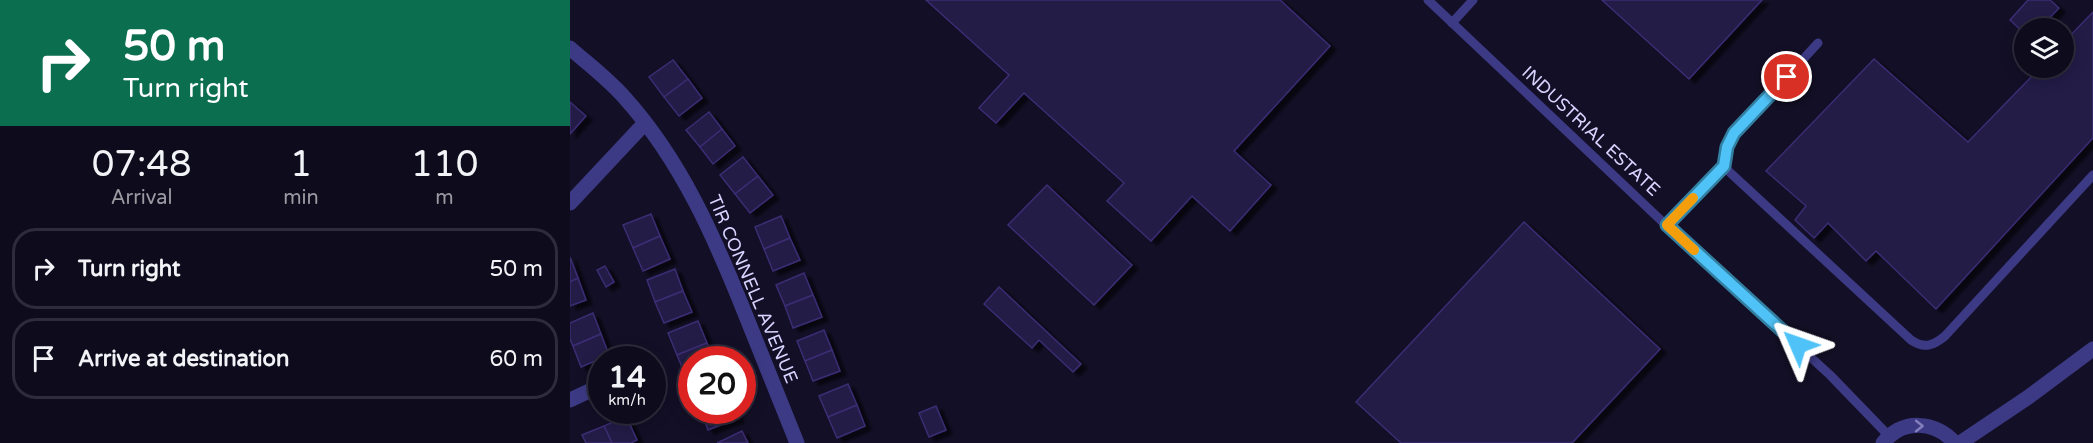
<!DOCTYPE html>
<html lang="en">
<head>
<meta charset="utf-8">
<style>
  body { margin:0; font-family:"Varela Round",sans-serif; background:#171425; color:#f1f3f6; height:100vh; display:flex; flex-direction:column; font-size:22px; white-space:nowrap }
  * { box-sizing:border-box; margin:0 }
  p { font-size:20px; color:#9b9ba3 }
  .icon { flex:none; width:33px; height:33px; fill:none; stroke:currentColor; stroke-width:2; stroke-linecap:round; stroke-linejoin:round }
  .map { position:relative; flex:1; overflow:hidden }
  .panel { display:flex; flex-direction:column; background:#0e0b1c; width:570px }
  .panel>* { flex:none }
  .guide { background:#0b6e4f; color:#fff; overflow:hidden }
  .buttons { position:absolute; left:1444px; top:18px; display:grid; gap:12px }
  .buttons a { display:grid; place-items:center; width:60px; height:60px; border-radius:50%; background:#0e0b1c; box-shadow:0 3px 15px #0003,0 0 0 2px #2e2b3b; font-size:30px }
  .speed { position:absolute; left:18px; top:346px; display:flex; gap:12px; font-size:30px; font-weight:700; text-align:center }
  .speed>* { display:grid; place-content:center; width:78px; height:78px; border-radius:50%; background:#0e0b1c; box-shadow:0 3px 15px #0003,0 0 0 2px #2e2b3b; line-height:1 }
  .speed small { font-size:15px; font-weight:400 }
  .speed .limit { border:9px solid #d22; background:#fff; color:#111 }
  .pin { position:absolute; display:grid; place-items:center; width:51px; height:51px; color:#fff; margin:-26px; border:3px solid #fff; border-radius:50%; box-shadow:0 2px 6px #0007 }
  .me { position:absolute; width:66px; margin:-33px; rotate:313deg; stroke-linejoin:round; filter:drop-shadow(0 0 4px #0008) }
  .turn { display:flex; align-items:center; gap:21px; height:126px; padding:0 24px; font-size:27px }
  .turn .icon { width:78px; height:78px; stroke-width:2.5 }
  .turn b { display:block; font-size:42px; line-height:51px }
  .eta { display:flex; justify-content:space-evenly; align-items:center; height:102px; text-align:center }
  .eta b { font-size:36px; font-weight:600; line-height:42px }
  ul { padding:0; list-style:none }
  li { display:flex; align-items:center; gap:18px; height:81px; margin:0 12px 9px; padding:0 12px; border:3px solid #2e2b3b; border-radius:24px }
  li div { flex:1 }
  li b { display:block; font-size:22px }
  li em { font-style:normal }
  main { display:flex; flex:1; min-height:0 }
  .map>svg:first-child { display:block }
  .building { fill:#241b47; stroke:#3b2d73; stroke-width:1.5; filter:url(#shadow) }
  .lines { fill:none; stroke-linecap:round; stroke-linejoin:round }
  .service { stroke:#3d3a85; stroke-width:9 }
  .minor { stroke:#3d3a85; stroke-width:15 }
  .tertiary { stroke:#3d3a85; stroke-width:15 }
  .oneway { stroke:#837fbc }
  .route-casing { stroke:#337fa1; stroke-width:15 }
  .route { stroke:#4fc3f7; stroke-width:10 }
  .slow { stroke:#f59e0b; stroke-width:10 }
  .labels { text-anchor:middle; stroke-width:6; stroke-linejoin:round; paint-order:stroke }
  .street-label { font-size:18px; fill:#d9d4ff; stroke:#130f26 }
</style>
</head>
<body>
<main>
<section class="panel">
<div class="guide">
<div class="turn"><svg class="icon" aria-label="right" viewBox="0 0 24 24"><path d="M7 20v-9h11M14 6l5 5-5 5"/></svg><div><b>50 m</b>Turn right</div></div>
</div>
<div class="eta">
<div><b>07:48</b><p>Arrival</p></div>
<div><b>1</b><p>min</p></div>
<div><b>110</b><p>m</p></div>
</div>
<ul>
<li><svg class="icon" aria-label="right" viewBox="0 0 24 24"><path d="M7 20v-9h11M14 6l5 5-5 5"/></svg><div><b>Turn right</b></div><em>50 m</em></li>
<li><svg class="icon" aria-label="arrive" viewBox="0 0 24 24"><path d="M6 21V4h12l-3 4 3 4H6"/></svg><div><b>Arrive at destination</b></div><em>60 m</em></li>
</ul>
</section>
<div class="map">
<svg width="1523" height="443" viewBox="0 0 1523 443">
  <defs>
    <filter id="shadow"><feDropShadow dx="6" dy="4" stdDeviation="1.5" flood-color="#0009"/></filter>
  </defs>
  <rect width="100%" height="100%" fill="#130f26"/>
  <g class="building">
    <polygon points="356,0 710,0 760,46 664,151 701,185 660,231 622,196 581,241 537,201 554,183 454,93 426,123 409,108 439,75"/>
    <polygon points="1032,0 1192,0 1119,79"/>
    <polygon points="1458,0 1480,0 1489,8 1470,28 1455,28 1455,34 1440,20"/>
    <polygon points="1523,12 1523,138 1366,309 1306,251 1296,261 1258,223 1244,238 1225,220 1236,206 1196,171 1304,59 1398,142 1470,68 1494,68 1494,42"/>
    <polygon points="103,60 118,79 94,97 79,77"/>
    <polygon points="118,79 132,98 109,116 94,97"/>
    <polygon points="0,102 16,116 0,134"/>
    <polygon points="139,112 152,129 130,147 116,130"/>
    <polygon points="152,129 165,146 143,164 130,147"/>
    <polygon points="173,157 188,176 165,194 150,175"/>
    <polygon points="188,176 203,195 180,213 165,194"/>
    <polygon points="477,185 562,265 524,305 438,225"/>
    <polygon points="81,214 90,236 63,248 53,225"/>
    <polygon points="211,216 220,238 194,249 185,227"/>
    <polygon points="954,222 1090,349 1002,443 831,443 786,402"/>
    <polygon points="90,236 100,259 73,271 63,248"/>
    <polygon points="220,238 230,260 203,271 194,249"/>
    <polygon points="0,257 8,278 0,282"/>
    <polygon points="35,266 44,282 36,287 27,270"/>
    <polygon points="105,269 113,291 85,302 77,280"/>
    <polygon points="234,273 243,295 215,306 206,285"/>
    <polygon points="8,278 16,300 0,306 0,282"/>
    <polygon points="429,287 511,364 503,372 469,340 462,348 414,304"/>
    <polygon points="113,291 122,312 94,323 85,302"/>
    <polygon points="243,295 252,317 223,328 215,306"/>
    <polygon points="23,313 31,334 3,346 0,339 0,323"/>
    <polygon points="128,321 137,343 107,355 98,333"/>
    <polygon points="254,330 262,350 235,361 227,341"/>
    <polygon points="31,334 39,355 11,367 3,346"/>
    <polygon points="137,343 144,360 122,360 122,375 116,377 107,355"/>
    <polygon points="262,350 270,371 243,381 235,361"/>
    <polygon points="278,384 287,405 258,417 249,396"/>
    <polygon points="287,405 295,426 267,438 258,417"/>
    <polygon points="366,406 376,430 359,437 349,413"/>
    <polygon points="131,411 164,411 168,418 138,430"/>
    <polygon points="56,416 67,440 61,443 42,443 34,426"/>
    <polygon points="34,426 42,443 16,443 12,435"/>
    <polygon points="172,431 178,443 147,443"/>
  </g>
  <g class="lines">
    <g class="service">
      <polyline points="858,0 1097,226 1260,375 1319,436"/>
      <polyline points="882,23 903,0"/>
      <path d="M1153,166l188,174c13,9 22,6 34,-4l148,-161"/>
      <polyline points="1097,226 1153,166 1157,147 1165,133 1248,43"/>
    </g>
    <g class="minor">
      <path d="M0,48c18,16 38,31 54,49 57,63 91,141 122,219 17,42 34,84 51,127"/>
      <polyline points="0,203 75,123"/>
      <polyline points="0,400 32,385"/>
    </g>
    <g class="tertiary">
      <path d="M1313,443c20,-25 52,-22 72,0"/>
      <polyline points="1390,443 1457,398 1523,349"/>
    </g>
  </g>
  <defs><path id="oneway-chevron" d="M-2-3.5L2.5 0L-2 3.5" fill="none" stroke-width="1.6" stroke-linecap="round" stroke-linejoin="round" transform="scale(1.5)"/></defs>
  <use class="oneway" href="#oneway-chevron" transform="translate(1349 426)"/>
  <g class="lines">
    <g class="route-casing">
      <polyline id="route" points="1217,77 1164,133 1157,147 1154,166 1097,225 1228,345"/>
    </g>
    <use href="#route" class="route"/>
    <polyline class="slow" points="1123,198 1097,225 1124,250"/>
  </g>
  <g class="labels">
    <g class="street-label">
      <text transform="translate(1021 131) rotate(43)" y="6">INDUSTRIAL ESTATE</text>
      <text transform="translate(183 289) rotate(67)" y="6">TIR CONNELL AVENUE</text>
    </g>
  </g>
</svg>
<div class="buttons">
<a><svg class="icon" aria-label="layers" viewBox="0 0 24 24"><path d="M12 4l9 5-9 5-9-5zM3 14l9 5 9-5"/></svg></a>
</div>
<div class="speed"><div>14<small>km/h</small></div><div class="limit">20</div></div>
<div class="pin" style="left:1217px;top:77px;background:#d93025"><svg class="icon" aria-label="arrive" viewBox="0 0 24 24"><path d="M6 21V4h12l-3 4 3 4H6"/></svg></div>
<svg class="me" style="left:1228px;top:345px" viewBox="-20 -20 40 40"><path d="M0-17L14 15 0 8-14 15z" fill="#4fc3f7" stroke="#fff" stroke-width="4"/></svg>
</div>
</main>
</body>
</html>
